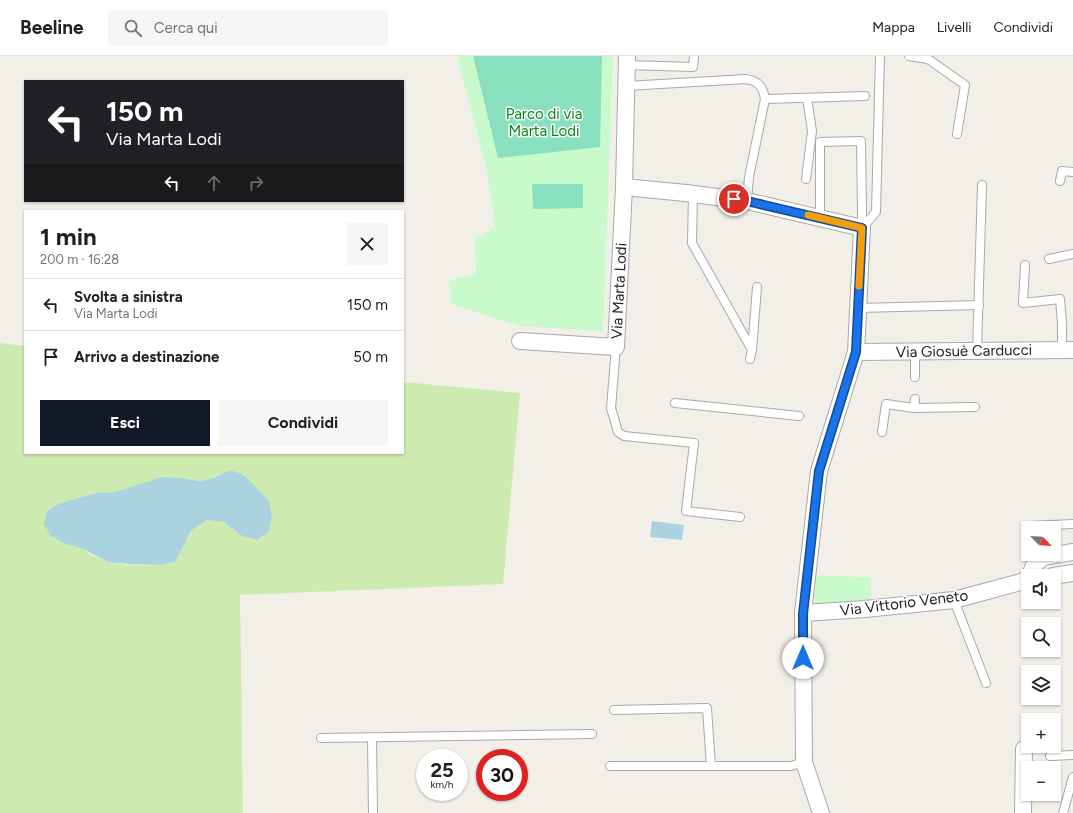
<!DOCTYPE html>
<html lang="it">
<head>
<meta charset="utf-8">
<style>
  body { margin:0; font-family:Figtree,sans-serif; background:#f6f6f6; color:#202124; height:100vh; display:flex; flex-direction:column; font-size:15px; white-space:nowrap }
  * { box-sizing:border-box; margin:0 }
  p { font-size:13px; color:#757577 }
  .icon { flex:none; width:22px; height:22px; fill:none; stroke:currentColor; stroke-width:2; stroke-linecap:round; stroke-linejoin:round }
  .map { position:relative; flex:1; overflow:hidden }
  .sheet { position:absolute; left:24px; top:154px; width:380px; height:244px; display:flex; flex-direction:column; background:#fff; border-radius:0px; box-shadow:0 1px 3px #0004 }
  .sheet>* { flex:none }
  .guide { position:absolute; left:24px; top:24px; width:380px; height:122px; border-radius:0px; box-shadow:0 1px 3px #0004; background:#202124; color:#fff; overflow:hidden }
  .needle { width:26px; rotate:115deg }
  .tools { position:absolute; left:1021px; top:465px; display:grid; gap:8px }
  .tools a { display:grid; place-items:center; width:40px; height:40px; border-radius:0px; background:#fff; box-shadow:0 1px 3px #0004; font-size:20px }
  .speed { position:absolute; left:416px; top:693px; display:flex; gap:8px; font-size:20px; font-weight:700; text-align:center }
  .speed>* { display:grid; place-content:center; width:52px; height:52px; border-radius:50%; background:#fff; box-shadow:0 1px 3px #0004; line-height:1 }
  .speed small { font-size:10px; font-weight:400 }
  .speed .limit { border:6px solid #d22; background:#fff; color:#111 }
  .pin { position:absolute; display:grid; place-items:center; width:34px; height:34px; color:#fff; margin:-17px; border:2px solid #fff; border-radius:50%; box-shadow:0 1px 4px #0007 }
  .me { position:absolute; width:44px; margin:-22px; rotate:0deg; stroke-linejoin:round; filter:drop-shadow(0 0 3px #0008) }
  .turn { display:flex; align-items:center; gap:14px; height:84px; padding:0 16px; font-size:18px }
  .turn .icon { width:52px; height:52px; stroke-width:2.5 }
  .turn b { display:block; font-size:28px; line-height:34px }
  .lanes { display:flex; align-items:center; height:38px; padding:0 16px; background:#0003; justify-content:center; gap:20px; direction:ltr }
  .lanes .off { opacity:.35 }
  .round { display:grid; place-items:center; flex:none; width:42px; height:42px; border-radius:0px; background:#f6f6f6 }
  .headline { display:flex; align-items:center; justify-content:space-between; height:68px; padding:0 16px }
  h1 { font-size:24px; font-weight:700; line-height:30px }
  .cta { display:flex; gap:8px; margin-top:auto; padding:8px 16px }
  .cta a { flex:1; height:46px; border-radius:0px; background:#111827; color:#fff; font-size:16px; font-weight:700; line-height:46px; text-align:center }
  .cta a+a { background:#f6f6f6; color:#202124 }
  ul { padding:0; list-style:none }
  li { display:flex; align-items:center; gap:12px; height:52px; padding:0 16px; border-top:1px solid #e0e0e0 }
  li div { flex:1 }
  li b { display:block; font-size:15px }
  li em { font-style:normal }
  header { display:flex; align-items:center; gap:24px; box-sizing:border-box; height:56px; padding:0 20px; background:#fff; border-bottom:1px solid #e0e0e0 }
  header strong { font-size:19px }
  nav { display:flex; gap:22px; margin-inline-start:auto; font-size:14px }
  .search { width:280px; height:36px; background:#f6f6f6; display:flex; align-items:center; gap:10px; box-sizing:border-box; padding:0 14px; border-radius:0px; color:#757577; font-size:15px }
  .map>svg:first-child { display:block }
  .grass { fill:#cdebb0; fill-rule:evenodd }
  .park { fill:#c8facc }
  .pitch { fill:#88e0be }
  .water { fill:#aad3df }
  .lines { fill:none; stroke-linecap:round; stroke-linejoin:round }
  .service-casing { stroke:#a9a9a9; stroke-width:10 }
  .minor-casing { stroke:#a9a9a9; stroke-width:18 }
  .service { stroke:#fff; stroke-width:8 }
  .minor { stroke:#fff; stroke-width:16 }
  .route-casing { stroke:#114b97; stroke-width:10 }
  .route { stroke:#1a73e8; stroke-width:7 }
  .slow { stroke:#f59e0b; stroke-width:7 }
  .labels { text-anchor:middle; stroke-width:3; stroke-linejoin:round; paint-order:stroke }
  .park-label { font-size:15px; fill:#0c8416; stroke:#fff }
  .street-label { font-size:15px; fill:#222; stroke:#fff }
</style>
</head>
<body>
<header>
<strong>Beeline</strong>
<div class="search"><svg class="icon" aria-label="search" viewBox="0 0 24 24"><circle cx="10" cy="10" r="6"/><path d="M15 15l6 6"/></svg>Cerca qui</div>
<nav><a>Mappa</a><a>Livelli</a><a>Condividi</a></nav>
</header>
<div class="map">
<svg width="1073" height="757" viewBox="0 0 1073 757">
  <rect width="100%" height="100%" fill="#f2efe9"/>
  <path class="grass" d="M0,287l25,3v107h378v-71l117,11 -17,191 -263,11 3,218h-243zM220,418l48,58 -11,8 -15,-4 -18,-14 -17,-2 -16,11 -16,31c-28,6 -72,6 -95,-15 -12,-11 -22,-24 -33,-36l13,-8 37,-10 18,-1 68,-14 16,3 12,-2z"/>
  <g class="park">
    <polygon points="457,0 613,0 603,275 520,270 451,248 449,225 476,217 475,183 495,171 487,116"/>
    <polygon points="815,520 871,521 870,550 815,549"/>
  </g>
  <g class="pitch">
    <polygon points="473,0 602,0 600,91 498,102"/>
    <polygon points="532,128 583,128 583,152 533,153"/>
  </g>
  <g class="water">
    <polygon points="231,414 245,420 269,445 272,462 268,476 257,484 242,480 224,466 207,464 191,475 175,506 160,509 127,508 108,506 81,492 66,488 51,480 44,468 47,455 60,447 97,437 115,436 162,421 183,422 199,425 211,423"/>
    <polygon points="652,465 684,469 682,484 650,481"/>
  </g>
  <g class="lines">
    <g class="service-casing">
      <g id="service">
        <polyline points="909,0 928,3 965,29 957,78"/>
        <polyline points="627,9 693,11 694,0"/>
        <path d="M626,30l120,-7c13,2 17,8 19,20l-16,78 -2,24"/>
        <polyline points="765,43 865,40"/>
        <polyline points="806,123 812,75 807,42"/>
        <polyline points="1060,125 1062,115 1073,116"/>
        <polyline points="693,138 692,187 752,294 750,303"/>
        <polyline points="820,162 820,86 861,85 862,154 862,172 876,156 880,0"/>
        <polyline points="1049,203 1073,198"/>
        <polyline points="1025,209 1023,247 1060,243 1062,268 1062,294"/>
        <polyline points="858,252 979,249"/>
        <polyline points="616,291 611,352 618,376 624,380 694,387 686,455 740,461"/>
        <polyline points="752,294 757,231"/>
        <polyline points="977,295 982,129"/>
        <polyline points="915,321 915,296"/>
        <polyline points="675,347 799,360"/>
        <polyline points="914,352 975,351"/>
        <polyline points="882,376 886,348 914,352 915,343"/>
        <polyline points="1029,472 1030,470 1073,468"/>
        <polyline points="954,544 986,627"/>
        <polyline points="614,654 707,652 711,710"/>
        <polyline points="372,681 373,757"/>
        <polyline points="321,682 592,678"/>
        <polyline points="1050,700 1073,699"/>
        <polyline points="610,710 791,710 804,706"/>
        <polyline points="1063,757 1073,721"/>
      </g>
    </g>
    <g class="minor-casing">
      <g id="minor">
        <polyline points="627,0 624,131 686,137 747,145 862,172 856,296 819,415 803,557 804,706 821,757"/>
        <polyline points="520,285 616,291 624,131"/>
        <polyline points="856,296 1073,294"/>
        <polyline points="1030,520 1034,509 1043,501 1073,496"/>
        <polyline points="1053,520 1073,517"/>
        <polyline points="803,557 865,553 954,544 1028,524"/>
        <polyline points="1023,757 1024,693"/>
      </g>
    </g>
    <use href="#service" class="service"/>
    <use href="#minor" class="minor"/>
  </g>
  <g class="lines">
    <g class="route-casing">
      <polyline id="route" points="734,143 747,145 862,172 856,296 819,415 803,558 803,602"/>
    </g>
    <use href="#route" class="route"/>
    <polyline class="slow" points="808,159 862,172 859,230"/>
  </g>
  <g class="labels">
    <g class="park-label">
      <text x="544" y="63">Parco di via<tspan x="544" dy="17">Marta Lodi</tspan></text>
    </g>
    <g class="street-label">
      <text transform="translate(619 235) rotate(-87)" y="5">Via Marta Lodi</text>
      <text transform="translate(964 295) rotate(-1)" y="5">Via Giosuè Carducci</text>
      <text transform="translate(904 547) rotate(-7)" y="5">Via Vittorio Veneto</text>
    </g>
  </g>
</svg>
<div class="tools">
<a><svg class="needle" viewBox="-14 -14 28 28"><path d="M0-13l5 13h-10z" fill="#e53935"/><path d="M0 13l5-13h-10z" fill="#757577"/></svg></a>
<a><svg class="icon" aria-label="sound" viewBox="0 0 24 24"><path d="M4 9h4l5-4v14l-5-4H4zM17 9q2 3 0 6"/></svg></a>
<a><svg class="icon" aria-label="search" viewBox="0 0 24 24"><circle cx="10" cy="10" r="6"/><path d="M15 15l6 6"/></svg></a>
<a><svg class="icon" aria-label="layers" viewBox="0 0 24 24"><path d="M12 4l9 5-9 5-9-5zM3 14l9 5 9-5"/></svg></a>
<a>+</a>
<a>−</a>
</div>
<div class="speed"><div>25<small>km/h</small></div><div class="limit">30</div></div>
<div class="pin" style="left:734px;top:143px;background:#d93025"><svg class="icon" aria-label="arrive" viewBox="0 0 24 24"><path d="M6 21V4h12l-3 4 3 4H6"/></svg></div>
<svg class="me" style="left:803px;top:602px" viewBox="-20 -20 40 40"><circle r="19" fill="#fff"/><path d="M0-13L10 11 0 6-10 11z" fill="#1a73e8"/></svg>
<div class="guide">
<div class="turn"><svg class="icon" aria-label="left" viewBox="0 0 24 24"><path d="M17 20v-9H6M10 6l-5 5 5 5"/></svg><div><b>150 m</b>Via Marta Lodi</div></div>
<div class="lanes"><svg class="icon" aria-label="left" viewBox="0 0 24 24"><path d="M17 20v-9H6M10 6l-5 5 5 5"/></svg><svg class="icon off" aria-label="ahead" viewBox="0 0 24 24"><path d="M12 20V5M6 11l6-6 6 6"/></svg><svg class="icon off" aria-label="right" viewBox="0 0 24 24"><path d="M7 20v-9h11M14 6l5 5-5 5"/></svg></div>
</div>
<section class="sheet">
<div class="headline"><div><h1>1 min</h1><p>200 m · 16:28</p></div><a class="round"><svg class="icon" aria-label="close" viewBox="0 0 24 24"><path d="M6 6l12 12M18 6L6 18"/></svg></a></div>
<ul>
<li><svg class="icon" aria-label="left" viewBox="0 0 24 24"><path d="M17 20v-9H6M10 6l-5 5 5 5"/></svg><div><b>Svolta a sinistra</b><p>Via Marta Lodi</p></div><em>150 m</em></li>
<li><svg class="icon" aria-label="arrive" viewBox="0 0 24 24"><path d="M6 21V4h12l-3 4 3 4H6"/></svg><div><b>Arrivo a destinazione</b></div><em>50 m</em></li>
</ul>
<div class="cta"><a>Esci</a><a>Condividi</a></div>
</section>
</div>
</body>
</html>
